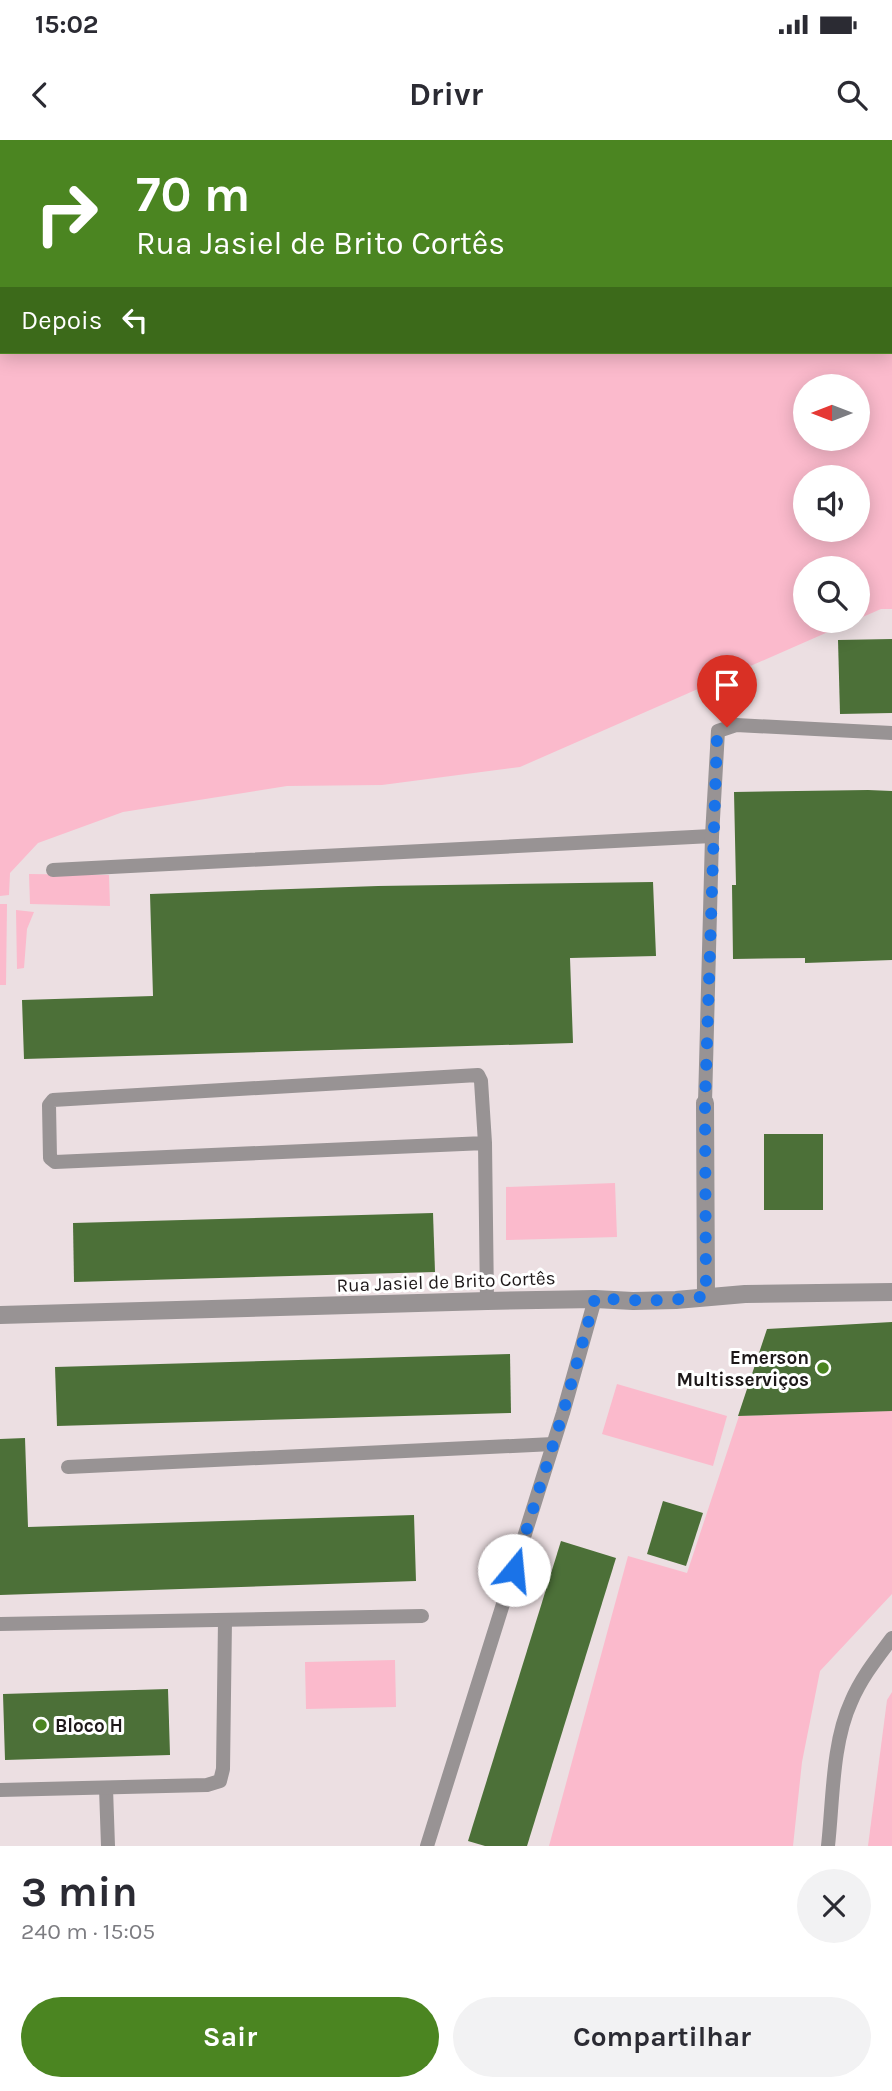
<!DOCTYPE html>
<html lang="pt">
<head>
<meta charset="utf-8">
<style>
  body { margin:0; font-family:Karla,sans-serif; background:#f2f2f3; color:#2b2b33; height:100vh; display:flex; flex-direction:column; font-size:26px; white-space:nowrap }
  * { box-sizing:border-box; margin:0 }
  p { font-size:23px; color:#7c7c81 }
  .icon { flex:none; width:38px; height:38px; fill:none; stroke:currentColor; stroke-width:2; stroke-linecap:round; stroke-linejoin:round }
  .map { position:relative; height:1706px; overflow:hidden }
  .drawer { display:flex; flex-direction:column; background:#fff; flex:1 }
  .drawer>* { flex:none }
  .top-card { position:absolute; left:0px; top:0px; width:892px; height:214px; box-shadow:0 4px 18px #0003; background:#4b8521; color:#fff; overflow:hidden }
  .needle { width:46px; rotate:270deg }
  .fabs { position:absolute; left:793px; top:234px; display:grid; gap:14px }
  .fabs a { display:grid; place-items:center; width:77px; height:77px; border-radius:50%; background:#fff; box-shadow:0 4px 18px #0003; font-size:35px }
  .pin { position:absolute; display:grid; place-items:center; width:60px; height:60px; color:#fff; margin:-72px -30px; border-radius:50% 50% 50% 0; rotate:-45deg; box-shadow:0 0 7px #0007 }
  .pin .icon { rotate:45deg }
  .me { position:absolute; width:77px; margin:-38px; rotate:17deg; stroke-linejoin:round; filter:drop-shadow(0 0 5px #0008) }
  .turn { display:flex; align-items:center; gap:24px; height:147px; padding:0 21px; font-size:32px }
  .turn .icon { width:91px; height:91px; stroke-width:2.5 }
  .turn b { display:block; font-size:49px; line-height:60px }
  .then { display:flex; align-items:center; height:66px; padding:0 21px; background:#0003; gap:14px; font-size:26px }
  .round { display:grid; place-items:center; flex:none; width:74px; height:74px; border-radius:37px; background:#f2f2f3 }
  .headline { display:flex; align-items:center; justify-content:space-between; height:119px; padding:0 21px }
  h1 { font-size:42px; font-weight:700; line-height:52px }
  .primary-button { display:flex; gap:14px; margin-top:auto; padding:14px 21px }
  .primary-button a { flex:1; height:80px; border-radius:42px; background:#4b8521; color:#fff; font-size:28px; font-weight:700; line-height:80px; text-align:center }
  .primary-button a+a { background:#f2f2f3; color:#2b2b33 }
  .status { display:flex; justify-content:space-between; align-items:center; height:49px; padding:0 35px; background:#fff; direction:ltr }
  .status svg { height:19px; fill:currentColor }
  header { display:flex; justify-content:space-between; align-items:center; height:91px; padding:0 21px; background:#fff; font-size:32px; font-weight:700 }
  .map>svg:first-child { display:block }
  .green { fill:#fbbacc; fill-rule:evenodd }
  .building { fill:#4c7038 }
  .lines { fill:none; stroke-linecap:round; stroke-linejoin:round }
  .service { stroke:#989394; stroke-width:14 }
  .minor { stroke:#989394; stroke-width:18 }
  .route { stroke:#1a73e8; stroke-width:12; stroke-dasharray:0 21.6 }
  .poi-dot { fill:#4b8521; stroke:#fff; stroke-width:2.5 }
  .labels { text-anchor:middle; stroke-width:6; stroke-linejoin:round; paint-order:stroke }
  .street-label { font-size:19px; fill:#1d1819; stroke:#fff }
  .poi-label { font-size:19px; font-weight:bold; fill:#1d1819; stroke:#fff; text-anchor:end }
</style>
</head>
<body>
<div class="status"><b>15:02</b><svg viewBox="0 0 49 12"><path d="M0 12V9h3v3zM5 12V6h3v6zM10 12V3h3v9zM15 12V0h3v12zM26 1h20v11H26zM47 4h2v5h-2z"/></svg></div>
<header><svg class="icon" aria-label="back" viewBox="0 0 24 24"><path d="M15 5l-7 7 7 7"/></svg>Drivr<svg class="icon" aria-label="search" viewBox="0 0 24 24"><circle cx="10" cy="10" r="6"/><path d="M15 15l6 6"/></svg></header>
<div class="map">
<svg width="892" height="1706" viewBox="0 0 892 1706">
  <rect width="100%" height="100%" fill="#ecdfe2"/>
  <g class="green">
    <path d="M0,0h892v469h-11l-23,10v-50h-53v52h48l-333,146 -138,18 -95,1 -164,26 -85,31 -28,30 -1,22 -9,1zM2,2h889v210h-889zM805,247h53v52h-53zM805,338h53v52h-53z"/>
    <polygon points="29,734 109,735 110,766 30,764"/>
    <polygon points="0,764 7,764 6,845 0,845"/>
    <polygon points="16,770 34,772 27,789 24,828 17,829"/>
    <polygon points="615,1043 617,1097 506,1100 506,1047"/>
    <polygon points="617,1244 727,1276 713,1326 602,1294"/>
    <polygon points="892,1268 892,1454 820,1531 802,1622 793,1706 549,1706 628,1416 687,1433 739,1276 886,1271"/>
    <polygon points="395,1520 396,1567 306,1569 305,1522"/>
    <polygon points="892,1552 892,1706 868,1706 887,1560"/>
  </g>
  <g class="building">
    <polygon points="892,499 892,573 840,574 838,500"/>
    <polygon points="868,650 892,651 892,820 805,823 805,818 733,819 732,745 736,745 734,652"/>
    <polygon points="653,742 656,816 570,818 573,903 24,919 22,860 153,856 150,754 378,746"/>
    <rect x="764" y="994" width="59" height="76"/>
    <polygon points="433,1073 435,1132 74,1142 73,1083"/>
    <polygon points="892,1182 892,1271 738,1276 767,1189"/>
    <polygon points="510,1214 511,1273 57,1286 55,1227"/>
    <polygon points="25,1298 28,1387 414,1375 416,1441 0,1455 0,1299"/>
    <polygon points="663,1361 703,1373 686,1426 647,1414"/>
    <polygon points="561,1401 616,1418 527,1706 485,1706 468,1701"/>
    <polygon points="168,1549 170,1615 5,1620 3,1554"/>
  </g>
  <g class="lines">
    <g class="service">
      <polyline points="53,730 712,696"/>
      <polyline points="705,963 712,696 718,591 736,585 892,593"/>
      <polyline points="485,1003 55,1022 50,1018 49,965 53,960 478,935 481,941 485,1003 487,1161"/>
      <polyline points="68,1327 553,1304"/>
      <polyline points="0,1484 422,1476"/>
      <polyline points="106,1648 108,1706"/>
      <polyline points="0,1650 207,1645 220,1641 223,1629 225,1480"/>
      <polyline points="427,1706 563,1273 595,1159"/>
      <path d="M828,1706c5,-45 4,-103 23,-144 10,-24 26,-44 41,-64"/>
    </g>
    <g class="minor">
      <polyline points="705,963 706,1156"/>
      <polyline points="0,1175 487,1161 595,1159 633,1161 676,1160 745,1154 892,1152"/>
    </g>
  </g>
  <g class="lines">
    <path class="route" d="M514,1430l49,-157 32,-115c38,3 74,4 111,-2l-1,-193 12,-367 2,-5 8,-4"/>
  </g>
  <g class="poi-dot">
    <circle cx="823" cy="1228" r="7"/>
    <circle cx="41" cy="1585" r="7"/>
  </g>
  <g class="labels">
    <g class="street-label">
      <text transform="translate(446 1141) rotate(-2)" y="7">Rua Jasiel de Brito Cortês</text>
    </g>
    <g class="poi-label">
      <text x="809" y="1224">Emerson<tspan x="809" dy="22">Multisserviços</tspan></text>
      <text x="55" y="1592" text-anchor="start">Bloco H</text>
    </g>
  </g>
</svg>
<div class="fabs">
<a><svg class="needle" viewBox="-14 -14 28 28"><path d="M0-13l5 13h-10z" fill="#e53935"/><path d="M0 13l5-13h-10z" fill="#7c7c81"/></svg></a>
<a><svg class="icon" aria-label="sound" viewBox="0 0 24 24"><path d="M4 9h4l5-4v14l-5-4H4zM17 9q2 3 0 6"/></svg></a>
<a><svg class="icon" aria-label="search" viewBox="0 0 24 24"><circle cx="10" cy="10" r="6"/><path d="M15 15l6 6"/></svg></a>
</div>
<div class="pin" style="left:727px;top:587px;background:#d93025"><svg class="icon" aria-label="arrive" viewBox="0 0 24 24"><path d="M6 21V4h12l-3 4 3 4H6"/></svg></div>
<svg class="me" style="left:514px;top:1430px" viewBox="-20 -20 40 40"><circle r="19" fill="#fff"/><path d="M0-13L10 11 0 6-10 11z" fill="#1a73e8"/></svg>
<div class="top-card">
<div class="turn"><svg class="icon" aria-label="right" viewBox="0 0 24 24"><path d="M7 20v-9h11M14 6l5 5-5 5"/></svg><div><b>70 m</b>Rua Jasiel de Brito Cortês</div></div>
<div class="then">Depois<svg class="icon" aria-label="left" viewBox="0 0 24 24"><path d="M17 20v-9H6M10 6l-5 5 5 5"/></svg></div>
</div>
</div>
<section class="drawer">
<div class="headline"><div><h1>3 min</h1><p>240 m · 15:05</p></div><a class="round"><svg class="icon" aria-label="close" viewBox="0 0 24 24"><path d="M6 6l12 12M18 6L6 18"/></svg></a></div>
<div class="primary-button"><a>Sair</a><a>Compartilhar</a></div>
</section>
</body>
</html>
